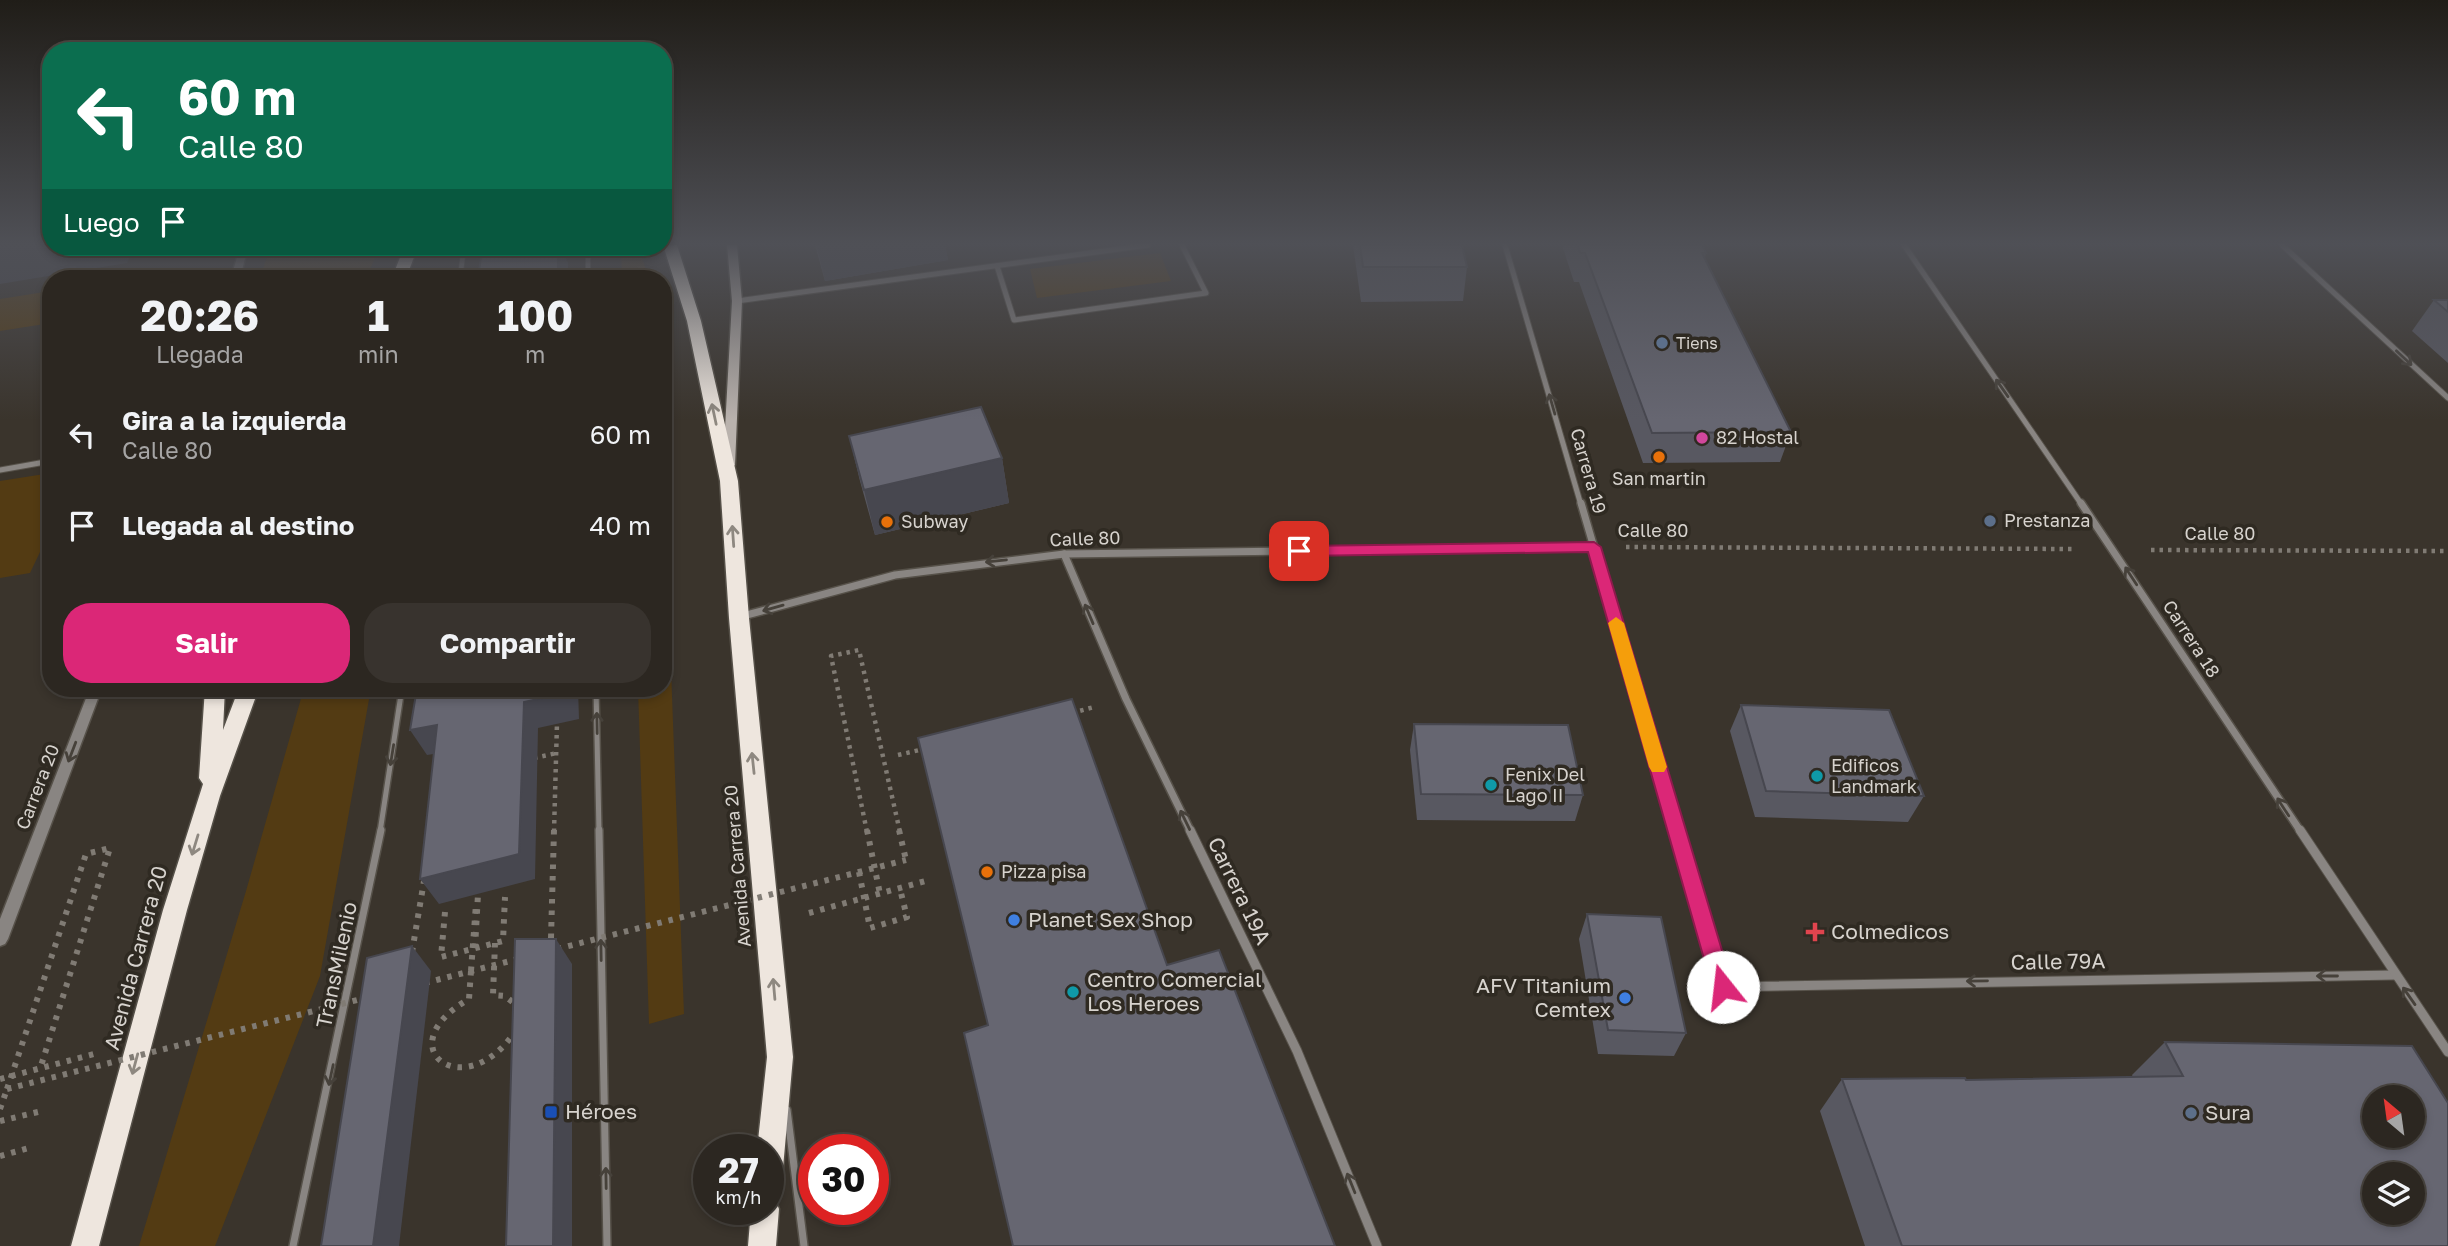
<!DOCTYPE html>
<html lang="es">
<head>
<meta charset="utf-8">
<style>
  body { margin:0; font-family:"Golos Text",sans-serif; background:#38332e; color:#f1f3f6; height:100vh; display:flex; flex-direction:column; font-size:26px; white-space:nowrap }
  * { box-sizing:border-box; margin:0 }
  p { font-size:23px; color:#a6a5a5 }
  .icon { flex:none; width:38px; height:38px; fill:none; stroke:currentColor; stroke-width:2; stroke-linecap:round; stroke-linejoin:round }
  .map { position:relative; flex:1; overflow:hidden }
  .panel { position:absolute; left:42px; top:270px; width:630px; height:427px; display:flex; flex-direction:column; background:#2c2721; border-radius:28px; box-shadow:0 4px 10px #0003,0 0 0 2px #48443f }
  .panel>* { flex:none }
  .guide { position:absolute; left:42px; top:42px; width:630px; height:214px; border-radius:28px; box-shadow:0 4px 10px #0003,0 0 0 2px #48443f; background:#0b6e4f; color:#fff; overflow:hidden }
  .needle { width:46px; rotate:331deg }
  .tools { position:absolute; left:2362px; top:1085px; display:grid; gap:14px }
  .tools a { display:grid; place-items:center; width:63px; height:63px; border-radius:50%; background:#2c2721; box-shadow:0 4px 10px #0003,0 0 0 2px #48443f; font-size:35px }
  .speed { position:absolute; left:693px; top:1134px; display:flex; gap:14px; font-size:35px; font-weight:700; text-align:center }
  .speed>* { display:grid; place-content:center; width:91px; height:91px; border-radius:50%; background:#2c2721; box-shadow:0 4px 10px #0003,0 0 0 2px #48443f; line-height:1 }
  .speed small { font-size:18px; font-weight:400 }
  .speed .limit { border:10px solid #d22; background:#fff; color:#111 }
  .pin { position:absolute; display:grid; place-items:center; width:60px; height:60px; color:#fff; margin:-30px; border-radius:14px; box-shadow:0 4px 10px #0006 }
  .me { position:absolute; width:77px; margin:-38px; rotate:344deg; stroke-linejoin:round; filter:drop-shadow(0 0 5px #0008) }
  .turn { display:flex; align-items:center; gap:24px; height:147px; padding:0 21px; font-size:32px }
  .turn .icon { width:91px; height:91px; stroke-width:2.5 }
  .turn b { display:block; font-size:49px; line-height:60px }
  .then { display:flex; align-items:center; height:66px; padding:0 21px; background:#0003; gap:14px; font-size:26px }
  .eta { display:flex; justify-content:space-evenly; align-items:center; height:119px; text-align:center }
  .eta b { font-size:42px; font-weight:700; line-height:49px }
  .cta { display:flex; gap:14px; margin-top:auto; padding:14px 21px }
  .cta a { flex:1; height:80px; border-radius:28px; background:#db2777; color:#fff; font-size:28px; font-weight:700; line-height:80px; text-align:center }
  .cta a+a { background:#38332e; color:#f1f3f6 }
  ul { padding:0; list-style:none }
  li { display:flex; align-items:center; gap:21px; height:91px; padding:0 21px }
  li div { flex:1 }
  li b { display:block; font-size:26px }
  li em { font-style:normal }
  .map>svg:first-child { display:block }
  .green { fill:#533b13 }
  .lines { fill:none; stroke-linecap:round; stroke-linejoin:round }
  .service-far2-casing { stroke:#565149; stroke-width:6 }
  .service-far1-casing { stroke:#565149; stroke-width:8 }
  .service-casing { stroke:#565149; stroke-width:10 }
  .minor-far2-casing { stroke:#565149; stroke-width:7 }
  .minor-far1-casing { stroke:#565149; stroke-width:10 }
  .minor-casing { stroke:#565149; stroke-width:11 }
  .tertiary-casing { stroke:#565149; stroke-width:3 }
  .secondary-casing { stroke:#565149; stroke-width:3 }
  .trunk-casing { stroke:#565149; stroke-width:3 }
  .path-far1 { stroke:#807b74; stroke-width:4.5; stroke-dasharray:3.5 5; stroke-linecap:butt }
  .path { stroke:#807b74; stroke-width:6; stroke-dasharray:4.5 7; stroke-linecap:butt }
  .service-far2 { stroke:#898582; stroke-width:4.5 }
  .service-far1 { stroke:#898582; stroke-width:5 }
  .service { stroke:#898582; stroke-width:7 }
  .minor-far2 { stroke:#898582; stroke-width:5 }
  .minor-far1 { stroke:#898582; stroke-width:7 }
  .minor { stroke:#898582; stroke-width:9 }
  .tertiary { fill:#898582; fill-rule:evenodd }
  .secondary { fill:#b9b2ad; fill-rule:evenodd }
  .trunk { fill:#eee6de; fill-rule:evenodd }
  .path-bridge { stroke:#807b74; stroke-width:6; stroke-dasharray:4.5 7; stroke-linecap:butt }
  .wall { fill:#585861 }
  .shaded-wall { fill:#47474f }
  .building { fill:#666671; stroke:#47474f; stroke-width:2; fill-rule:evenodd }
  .oneway { stroke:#46413a }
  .oneway2 { stroke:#8e8880 }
  .route { fill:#db2777; stroke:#8e194d; stroke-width:2 }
  .slow { fill:#f59e0b }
  .service-dot { fill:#5c6f8a; stroke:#2f2a22; stroke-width:2.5 }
  .hotel-dot { fill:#d1479c; stroke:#2f2a22; stroke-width:2.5 }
  .food-dot { fill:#e8710a; stroke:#2f2a22; stroke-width:2.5 }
  .culture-dot { fill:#0f9aa8; stroke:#2f2a22; stroke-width:2.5 }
  .shop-dot { fill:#3f7fe0; stroke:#2f2a22; stroke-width:2.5 }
  .health-dot { fill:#e0444e; stroke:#2f2a22; stroke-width:2.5 }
  .transit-dot { fill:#1a4fb4; stroke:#2f2a22; stroke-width:2.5 }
  .labels { text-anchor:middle; stroke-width:7; stroke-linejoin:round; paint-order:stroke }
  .far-poi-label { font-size:16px; fill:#d7d3ce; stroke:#2f2a22; text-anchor:start }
  .poi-label { font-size:18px; fill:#d7d3ce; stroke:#2f2a22; text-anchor:start }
  .street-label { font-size:18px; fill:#d7d3ce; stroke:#2f2a22 }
  .near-street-label { font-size:21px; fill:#d7d3ce; stroke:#2f2a22 }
  .near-poi-label { font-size:21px; fill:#d7d3ce; stroke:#2f2a22; text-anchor:start }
</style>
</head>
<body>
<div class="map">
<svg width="2448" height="1246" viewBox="0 0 2448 1246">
  <rect width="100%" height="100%" fill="#3a342c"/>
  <g class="green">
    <polygon points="270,247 380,247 366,278 260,278"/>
    <polygon points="621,247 638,247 649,278 622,278"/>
    <polygon points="1160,253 1171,281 1037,298 1030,269"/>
    <polygon points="51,291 51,323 0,331 0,299"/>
    <polygon points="663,457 684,1014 649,1024 638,688 663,688"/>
    <polygon points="51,473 51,529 30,573 0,578 0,481"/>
    <polygon points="304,688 371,688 320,976 215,1246 139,1246 246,891"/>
  </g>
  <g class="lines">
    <g class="service-far2-casing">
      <g id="service-far2">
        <polyline points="588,247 588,278"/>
        <polyline points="460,278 464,247"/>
      </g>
    </g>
    <g class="service-far1-casing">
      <g id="service-far1">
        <polyline points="596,688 599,832"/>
        <polyline points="380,832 402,688"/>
      </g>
    </g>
    <g class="service-casing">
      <g id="service">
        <polyline points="599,830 607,1246"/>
        <polyline points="787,1110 804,1246"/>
        <polyline points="293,1246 381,830"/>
      </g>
    </g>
    <g class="minor-far2-casing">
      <g id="minor-far2">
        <polyline points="1505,245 1581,505"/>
        <polyline points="1904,245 2082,505"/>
        <polyline points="2282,245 2448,398"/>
        <polyline points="997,266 1014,320 1206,293 1182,245"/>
        <polyline points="737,301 1148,245"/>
        <polyline points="0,470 51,461"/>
      </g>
    </g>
    <g class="minor-far1-casing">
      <g id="minor-far1">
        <polyline points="1581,503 1677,832"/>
        <polyline points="2081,503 2301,832"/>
        <polyline points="1064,554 1126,699 1191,832"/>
        <polyline points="739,617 895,575 1064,554 1594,547"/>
      </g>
    </g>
    <g class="minor-casing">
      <g id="minor">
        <polyline points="1190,830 1297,1051 1377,1246"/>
        <polyline points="1677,830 1723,987 2395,975"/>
        <polyline points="2300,830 2448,1052"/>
      </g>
    </g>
    <g class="tertiary-casing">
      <g id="tertiary">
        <polygon points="240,247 248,247 240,278 231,278"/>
        <polygon points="90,688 102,688 8,939 5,944 0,946 0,919"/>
      </g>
    </g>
    <g class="secondary-casing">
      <polygon id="secondary" points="727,245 737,245 742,301 735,465 729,469 723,465 732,301"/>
    </g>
    <g class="trunk-casing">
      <g id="trunk">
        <polygon points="663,245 677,245 701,321 738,481 749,618 793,1057 782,1179 778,1189 768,1193 768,1150 757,1150 767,1057 729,618 720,481 687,321"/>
        <polygon points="404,247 418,247 406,278 392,278"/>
        <polygon points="205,688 225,688 223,730 239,688 259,688 220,796 187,910 99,1246 71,1246 163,910 203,784 199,778"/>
        <polygon points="768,1197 775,1199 779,1209 776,1246 748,1246 751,1209 768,1209"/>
      </g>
    </g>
    <g class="path-far1">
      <polyline points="1626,547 2073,549"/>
      <polyline points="2151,550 2448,551"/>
      <polyline points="1072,713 1094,707"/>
      <polyline points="898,755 924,749"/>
      <polyline points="534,758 557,753"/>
      <polyline points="554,832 557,723"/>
      <polyline points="867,832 831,656 859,650 900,832"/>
    </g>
    <g class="path">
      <polyline points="867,830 880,894"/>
      <polyline points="899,830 906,860"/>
      <polyline points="445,912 441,957 503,941 505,897"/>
      <polyline points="809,913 929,880"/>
      <polyline points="551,938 554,830"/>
      <polyline points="495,943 493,995 505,996 515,1004"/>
      <polyline points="475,948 478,894"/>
      <polyline points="412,952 424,881"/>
      <path d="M471,971l-2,28c-84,48 -5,107 45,34"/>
      <polyline points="0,1079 94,1054"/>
      <polyline points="0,1109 7,1089"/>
      <polyline points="0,1121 42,1111"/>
      <polyline points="0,1156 29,1148"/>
    </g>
    <use href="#service-far2" class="service-far2"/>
    <use href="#service-far1" class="service-far1"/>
    <use href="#service" class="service"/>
    <use href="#minor-far2" class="minor-far2"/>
    <use href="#minor-far1" class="minor-far1"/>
    <use href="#minor" class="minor"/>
    <use href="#tertiary" class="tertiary"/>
    <use href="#secondary" class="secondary"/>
    <use href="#trunk" class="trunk"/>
    <g class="path-bridge">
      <polyline points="859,872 870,928 907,917 900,889"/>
      <polyline points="557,949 906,860"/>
      <polyline points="471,971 476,904"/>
      <polyline points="425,983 518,959"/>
      <polyline points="7,1089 365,998"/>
      <polyline points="7,1089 86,854 110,848 40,1069"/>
    </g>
  </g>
  <g class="wall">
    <polygon points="815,245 945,245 948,260 825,281"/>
    <polygon points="1353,245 1462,245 1467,267 1463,301 1361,302"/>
    <polygon points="1562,245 1702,245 1706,253 1705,258 1791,432 1780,462 1643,463 1579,282 1574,282"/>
    <polygon points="2434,300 2448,300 2448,363 2412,331"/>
    <polygon points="849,436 1002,458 1009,503 875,535 860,481"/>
    <polygon points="1741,705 1924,796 1908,822 1755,817 1730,731"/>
    <polygon points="1414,724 1583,795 1575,821 1417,820 1410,750"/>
    <polygon points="1587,914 1686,1033 1674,1056 1598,1054 1579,939"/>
    <polygon points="2165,1042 2448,1246 1865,1246 1820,1111 1842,1079 1966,1080 2133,1077 2132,1075"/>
  </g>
  <g class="shaded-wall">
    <polygon points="51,245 51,247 134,247 127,263 0,284 0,246"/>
    <polygon points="824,245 945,245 948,260 825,281 817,247"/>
    <polygon points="558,247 561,247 568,263 568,278 558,278"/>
    <polygon points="1002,458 1009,503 875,535 864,490"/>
    <polygon points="565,688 578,688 579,719 538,728 535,879 439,904 420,879 524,702"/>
    <polygon points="437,725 453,751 427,755 410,730"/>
    <polygon points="556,939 572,964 572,1246 553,1246"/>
    <polygon points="412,946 431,971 399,1246 373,1246"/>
  </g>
  <g class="building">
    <polygon points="1360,245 1462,245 1467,267 1363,267"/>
    <polygon points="1578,245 1702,245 1706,253 1702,253 1791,432 1652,433 1585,253 1580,253"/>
    <polygon points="508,247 558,247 558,278 478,278 482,251"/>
    <polygon points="2434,300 2448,300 2448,312"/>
    <polygon points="981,407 1002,458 864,490 849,436"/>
    <polygon points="417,688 565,688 565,693 524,702 519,854 420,879 437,725 410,730"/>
    <polygon points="1072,699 1167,965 1219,950 1335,1246 1013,1246 964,1033 988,1025 918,738"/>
    <polygon points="1741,705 1889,710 1924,796 1766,791"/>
    <polygon points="1414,724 1568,725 1583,795 1421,794"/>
    <polygon points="1587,914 1661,917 1686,1033 1608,1030"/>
    <polygon points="515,939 556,939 553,1246 506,1246"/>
    <polygon points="412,946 373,1246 321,1246 367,958"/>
    <path d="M2165,1042l247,4 36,57v143h-546l-60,-167 123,-1 1,2 217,-4zM2375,1097h38v39h-38zM2375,1174h38v39h-38z"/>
  </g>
  <defs><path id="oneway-shaft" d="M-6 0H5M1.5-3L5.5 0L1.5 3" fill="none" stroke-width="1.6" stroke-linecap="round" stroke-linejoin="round" transform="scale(1.75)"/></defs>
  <g class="oneway">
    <use href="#oneway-shaft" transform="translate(2404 358) rotate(43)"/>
    <use href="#oneway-shaft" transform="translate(2002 388) rotate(-125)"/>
    <use href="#oneway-shaft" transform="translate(1552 404) rotate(-106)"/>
    <use href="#oneway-shaft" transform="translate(996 561) rotate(174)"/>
    <use href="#oneway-shaft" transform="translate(2131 576) rotate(-123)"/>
    <use href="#oneway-shaft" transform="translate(773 608) rotate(164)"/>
    <use href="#oneway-shaft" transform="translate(1089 614) rotate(-113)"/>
    <use href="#oneway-shaft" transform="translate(597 723) rotate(-91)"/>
    <use href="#oneway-shaft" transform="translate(72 752) rotate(111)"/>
    <use href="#oneway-shaft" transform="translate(392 755) rotate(99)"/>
    <use href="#oneway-shaft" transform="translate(2283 807) rotate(-123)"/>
    <use href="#oneway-shaft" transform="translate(1185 820) rotate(-116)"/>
    <use href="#oneway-shaft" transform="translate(601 950) rotate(-91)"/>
    <use href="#oneway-shaft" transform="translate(2327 976) rotate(180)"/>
    <use href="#oneway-shaft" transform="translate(1977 981) rotate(179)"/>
    <use href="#oneway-shaft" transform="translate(2409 996) rotate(-125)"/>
    <use href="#oneway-shaft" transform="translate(331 1075) rotate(102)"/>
    <use href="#oneway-shaft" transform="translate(606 1178) rotate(-91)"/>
    <use href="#oneway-shaft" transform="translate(1351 1183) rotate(-112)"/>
  </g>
  <g class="oneway2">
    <use href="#oneway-shaft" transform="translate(714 414) rotate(-102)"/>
    <use href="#oneway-shaft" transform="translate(733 536) rotate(-94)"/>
    <use href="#oneway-shaft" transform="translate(753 763) rotate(-96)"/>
    <use href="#oneway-shaft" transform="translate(195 845) rotate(107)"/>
    <use href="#oneway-shaft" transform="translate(774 989) rotate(-95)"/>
    <use href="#oneway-shaft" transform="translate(135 1064) rotate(105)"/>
  </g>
  <linearGradient id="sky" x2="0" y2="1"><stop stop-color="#201d18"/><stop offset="0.58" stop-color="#4f5056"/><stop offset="1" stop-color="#4f5056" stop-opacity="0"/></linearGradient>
  <rect width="2448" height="420" fill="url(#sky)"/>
  <polygon class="route" points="1594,542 1601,547 1733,987 1730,994 1723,996 1715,994 1712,987 1588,552 1299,556 1291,551 1299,546"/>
  <polygon class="slow" points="1616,617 1624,623 1667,767 1664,772 1652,772 1649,767 1608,623"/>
  <g class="service-dot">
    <circle cx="1662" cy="343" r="7"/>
    <circle cx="1990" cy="521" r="7"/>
    <circle cx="2191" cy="1113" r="7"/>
  </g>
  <circle class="hotel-dot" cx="1702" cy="438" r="7"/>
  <g class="food-dot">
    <circle cx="1659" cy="457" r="7"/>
    <circle cx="887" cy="522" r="7"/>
    <circle cx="987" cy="872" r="7"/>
  </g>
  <g class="culture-dot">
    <circle cx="1817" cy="776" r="7"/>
    <circle cx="1491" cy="785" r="7"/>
    <circle cx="1073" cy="992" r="7"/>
  </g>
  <g class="shop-dot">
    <circle cx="1014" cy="920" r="7"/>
    <circle cx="1625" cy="998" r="7"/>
  </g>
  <path class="health-dot" d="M1811.5 921.5h7v7h7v7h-7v7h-7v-7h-7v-7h7z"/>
  <rect class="transit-dot" x="544" y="1105" width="14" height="14" rx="3.5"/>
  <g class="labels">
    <g class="far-poi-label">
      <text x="1676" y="349">Tiens</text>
    </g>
    <g class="poi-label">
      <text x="1716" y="444">82 Hostal</text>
      <text x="1659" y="485" text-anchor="middle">San martin</text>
      <text x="2004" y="527">Prestanza</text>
      <text x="901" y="528">Subway</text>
      <text x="1831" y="772">Edificos<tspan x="1831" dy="21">Landmark</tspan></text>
      <text x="1505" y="781">Fenix Del<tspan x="1505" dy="21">Lago II</tspan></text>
      <text x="1001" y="878">Pizza pisa</text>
    </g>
    <g class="street-label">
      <text transform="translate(1588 471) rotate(74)" y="6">Carrera 19</text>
      <text x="1653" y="537">Calle 80</text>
      <text x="2220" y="540">Calle 80</text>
      <text transform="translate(1085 539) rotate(-2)" y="6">Calle 80</text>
      <text transform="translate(2191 639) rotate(57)" y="6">Carrera 18</text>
      <text transform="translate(38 787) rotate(-69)" y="6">Carrera 20</text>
      <text transform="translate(738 866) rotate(-95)" y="6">Avenida Carrera 20</text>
    </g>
    <g class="near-street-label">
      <text transform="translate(1239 891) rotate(64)" y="7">Carrera 19A</text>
      <text transform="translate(136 958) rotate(-75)" y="7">Avenida Carrera 20</text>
      <text transform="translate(2058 962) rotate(-1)" y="7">Calle 79A</text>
      <text transform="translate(337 965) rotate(-78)" y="7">TransMilenio</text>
    </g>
    <g class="near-poi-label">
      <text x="1028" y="927">Planet Sex Shop</text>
      <text x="1831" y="939">Colmedicos</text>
      <text x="1087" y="987">Centro Comercial<tspan x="1087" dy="24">Los Heroes</tspan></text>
      <text x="1611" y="993" text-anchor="end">AFV Titanium<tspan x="1611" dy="24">Cemtex</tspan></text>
      <text x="565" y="1119">Héroes</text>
      <text x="2205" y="1120">Sura</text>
    </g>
  </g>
</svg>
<div class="tools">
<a><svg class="needle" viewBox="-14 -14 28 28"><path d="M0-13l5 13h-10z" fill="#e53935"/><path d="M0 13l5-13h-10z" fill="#a6a5a5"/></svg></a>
<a><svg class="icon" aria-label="layers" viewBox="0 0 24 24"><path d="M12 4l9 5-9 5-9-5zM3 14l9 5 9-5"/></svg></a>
</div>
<div class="speed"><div>27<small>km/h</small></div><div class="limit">30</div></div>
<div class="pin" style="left:1299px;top:551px;background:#d93025"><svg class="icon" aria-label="arrive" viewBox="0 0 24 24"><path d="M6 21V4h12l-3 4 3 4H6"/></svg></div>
<svg class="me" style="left:1723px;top:987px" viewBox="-20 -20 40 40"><circle r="19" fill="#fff"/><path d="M0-13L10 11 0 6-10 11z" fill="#db2777"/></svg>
<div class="guide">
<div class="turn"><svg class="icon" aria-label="left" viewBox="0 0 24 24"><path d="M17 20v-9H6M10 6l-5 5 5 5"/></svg><div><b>60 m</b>Calle 80</div></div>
<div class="then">Luego<svg class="icon" aria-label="arrive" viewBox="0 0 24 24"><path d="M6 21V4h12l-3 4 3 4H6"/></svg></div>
</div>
<section class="panel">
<div class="eta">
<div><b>20:26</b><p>Llegada</p></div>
<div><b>1</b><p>min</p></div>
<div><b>100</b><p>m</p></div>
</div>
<ul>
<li><svg class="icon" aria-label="left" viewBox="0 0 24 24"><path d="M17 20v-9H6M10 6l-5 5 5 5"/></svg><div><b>Gira a la izquierda</b><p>Calle 80</p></div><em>60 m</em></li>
<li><svg class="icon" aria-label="arrive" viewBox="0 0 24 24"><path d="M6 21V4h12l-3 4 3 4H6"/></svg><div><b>Llegada al destino</b></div><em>40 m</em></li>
</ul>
<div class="cta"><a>Salir</a><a>Compartir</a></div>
</section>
</div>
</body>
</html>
